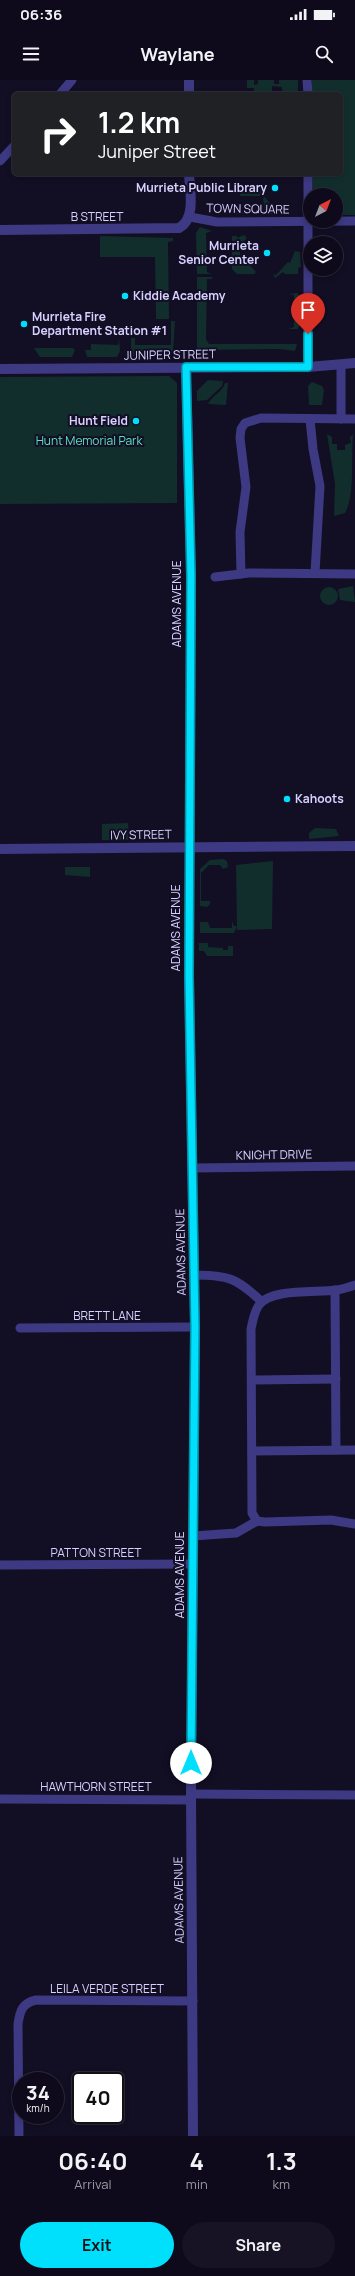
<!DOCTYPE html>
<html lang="en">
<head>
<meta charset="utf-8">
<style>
  body { margin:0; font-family:Manrope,sans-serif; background:#171324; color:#f1f3f6; height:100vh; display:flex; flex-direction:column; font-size:15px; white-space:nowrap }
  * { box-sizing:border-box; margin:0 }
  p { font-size:13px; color:#9b9aa3 }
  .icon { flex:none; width:22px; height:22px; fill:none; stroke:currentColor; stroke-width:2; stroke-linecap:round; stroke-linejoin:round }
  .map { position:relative; height:2056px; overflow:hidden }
  .details { display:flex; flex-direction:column; background:#0e0a1b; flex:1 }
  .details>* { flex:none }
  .top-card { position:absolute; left:12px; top:12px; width:331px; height:84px; border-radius:6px; box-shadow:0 2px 6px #0003,0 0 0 1px #2e2b3a; background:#202124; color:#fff; overflow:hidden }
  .needle { width:26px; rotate:42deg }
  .buttons { position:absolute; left:303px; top:108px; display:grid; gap:8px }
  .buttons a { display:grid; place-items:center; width:40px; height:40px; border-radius:50%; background:#0e0a1b; box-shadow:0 2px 6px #0003,0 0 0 1px #2e2b3a; font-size:20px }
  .speed { position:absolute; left:12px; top:1992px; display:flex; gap:8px; font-size:20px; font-weight:700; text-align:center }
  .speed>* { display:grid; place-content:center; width:52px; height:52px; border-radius:50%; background:#0e0a1b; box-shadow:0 2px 6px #0003,0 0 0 1px #2e2b3a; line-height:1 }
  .speed small { font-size:10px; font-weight:400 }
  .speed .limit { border:2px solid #111; border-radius:6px; background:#fff; color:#111 }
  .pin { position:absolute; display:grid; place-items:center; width:34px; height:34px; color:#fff; margin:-41px -17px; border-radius:50% 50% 50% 0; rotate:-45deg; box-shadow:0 0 4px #0007 }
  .pin .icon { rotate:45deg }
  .me { position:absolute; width:44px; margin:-22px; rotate:0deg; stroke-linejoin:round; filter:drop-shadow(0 0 3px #0008) }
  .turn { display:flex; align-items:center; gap:14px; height:84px; padding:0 20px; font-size:18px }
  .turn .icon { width:52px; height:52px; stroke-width:2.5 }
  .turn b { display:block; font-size:28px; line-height:34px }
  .eta { display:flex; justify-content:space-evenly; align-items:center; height:68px; text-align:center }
  .eta b { font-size:24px; font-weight:700; line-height:28px }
  .button { display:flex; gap:8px; margin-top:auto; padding:8px 20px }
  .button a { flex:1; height:46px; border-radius:24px; background:#00dffc; color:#111; font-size:16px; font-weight:700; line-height:46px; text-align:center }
  .button a+a { background:#171324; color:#f1f3f6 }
  .status { display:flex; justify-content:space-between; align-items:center; height:28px; padding:0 20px; background:#0e0a1b; direction:ltr }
  .status svg { height:11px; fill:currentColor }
  header { display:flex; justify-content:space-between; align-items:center; height:52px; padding:0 20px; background:#0e0a1b; font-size:18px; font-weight:700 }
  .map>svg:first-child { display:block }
  .green { fill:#112e2d }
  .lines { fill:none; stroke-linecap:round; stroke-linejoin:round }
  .minor { stroke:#3d3983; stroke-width:9 }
  .tertiary { stroke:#3d3983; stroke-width:10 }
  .route-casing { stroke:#0091a4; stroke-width:10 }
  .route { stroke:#00dffc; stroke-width:7 }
  .poi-dot { fill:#00dffc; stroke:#120e24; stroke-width:1.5 }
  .labels { text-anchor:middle; stroke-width:4; stroke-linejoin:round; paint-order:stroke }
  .poi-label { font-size:12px; font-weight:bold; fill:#d7d1ff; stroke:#120e24; text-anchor:end }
  .street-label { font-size:12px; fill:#d7d1ff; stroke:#120e24 }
  .park-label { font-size:12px; fill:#5ce0c1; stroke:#120e24 }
</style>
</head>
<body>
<div class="status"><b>06:36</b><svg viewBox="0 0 49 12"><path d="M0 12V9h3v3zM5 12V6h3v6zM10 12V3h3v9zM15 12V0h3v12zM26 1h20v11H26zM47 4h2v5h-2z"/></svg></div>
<header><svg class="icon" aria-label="menu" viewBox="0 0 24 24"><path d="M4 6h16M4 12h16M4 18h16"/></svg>Waylane<svg class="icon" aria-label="search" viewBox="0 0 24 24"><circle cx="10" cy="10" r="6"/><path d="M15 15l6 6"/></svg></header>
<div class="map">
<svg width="355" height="2056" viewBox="0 0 355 2056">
  <rect width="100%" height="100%" fill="#120e24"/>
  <g class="green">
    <polygon points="247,0 254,0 254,5 258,4 258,0 274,0 274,4 279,4 279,0 298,0 298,14 282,14 282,7 272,6 272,14 254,14 254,8 247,8"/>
    <polygon points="312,0 355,0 355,135 336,135 336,115 313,115 313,94 341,94 341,14 312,14"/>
    <polygon points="247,105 263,105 265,109 267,109 263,116 240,116 239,106 244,107 244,112 247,112"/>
    <polygon points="265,117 274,129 279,127 277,134 226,134 224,131 265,132 263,118"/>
    <polygon points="200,147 212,151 206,153 207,192 212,194 197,194 196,153"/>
    <polygon points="244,155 247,158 244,161 247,164 240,166 240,175 256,192 254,194 237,194 232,189 232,156 237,156 237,158"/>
    <polygon points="100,156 173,158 173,161 168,162 169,239 156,239 155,177 100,177"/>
    <polygon points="295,171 300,172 301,187 298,188 298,194 285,194 283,192 275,198 273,194 276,195 288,182 290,183"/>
    <polygon points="197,197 212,197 212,199 207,199 206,259 209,264 297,264 295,271 279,269 197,270"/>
    <path d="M298,213c3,10 5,25 0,36h-10l6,-2v-32l-6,-1z"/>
    <polygon points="171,241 175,241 173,272 168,275 133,276 131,272 131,258 135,258 135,265 171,265"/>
    <polygon points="119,258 120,271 117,277 87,277 85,270 91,270 91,264 118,265"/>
    <polygon points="34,268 73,268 75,270 72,277 40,277"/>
    <polygon points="169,296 177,303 177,423 0,424 0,297"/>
    <polygon points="208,300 223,301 222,306 207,320 197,321 197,311"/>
    <polygon points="312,302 322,306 324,310 322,325 309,325 308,306"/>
    <path d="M225,303h3l-2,22 -18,-1c4,-9 15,-12 17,-21z"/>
    <path d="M327,354l5,3v7h5v6h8v-5l6,-2 -1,-6 3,-2c-2,22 2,61 -8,78l-11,3 1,-32z"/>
    <polygon points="353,506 355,522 340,520 338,509"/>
    <circle cx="329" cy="516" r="9"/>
    <polygon points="128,743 129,757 128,760 102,760 102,744"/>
    <polygon points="315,748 336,749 339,756 309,759 309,753"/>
    <polygon points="223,779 227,781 228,787 223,789 220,785 209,785 201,793 201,821 210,821 210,824 207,827 200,826 200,789 210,780"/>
    <polygon points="273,781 272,849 237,850 236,785"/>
    <polygon points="65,787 90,787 90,797 65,795"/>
    <polygon points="232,841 234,846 237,846 234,853 200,853 200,842 208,842 210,848 232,848"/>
    <polygon points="199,863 208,863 208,867 223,868 223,870 228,870 228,866 233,866 233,876 207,876 204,871 199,871"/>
  </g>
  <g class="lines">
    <g class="minor">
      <polyline points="307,0 308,14"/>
      <polyline points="60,14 72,0"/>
      <polyline points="0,81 14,66"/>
      <polyline points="308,94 308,287"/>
      <polyline points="190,137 217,142 355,141"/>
      <polyline points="341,286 341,339"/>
      <polyline points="310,339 313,369 320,406 315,493"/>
      <polyline points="241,494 240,452 246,407 240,358 241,349 245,343 261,338 355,339"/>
      <polyline points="215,497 249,493 355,494"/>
      <polyline points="193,1088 355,1086"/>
      <path d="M194,1195c34,0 43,3 68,27"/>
      <path d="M355,1205c-6,2 -12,4 -18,5 -20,3 -66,-2 -78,15 -5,7 -6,15 -8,24l1,184 5,8 8,1 66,-2 24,4"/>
      <polyline points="335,1210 336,1370"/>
      <polyline points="20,1248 195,1247"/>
      <polyline points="252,1300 336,1299"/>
      <polyline points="252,1371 355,1370"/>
      <polyline points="193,1456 236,1453 257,1441"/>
      <polyline points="0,1485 193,1484"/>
      <polyline points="191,1714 355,1715"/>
      <polyline points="0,1719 191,1720"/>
      <path d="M19,2056l-1,-112c2,-13 4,-21 18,-24l157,1"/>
    </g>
    <g class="tertiary">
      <polyline points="189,0 189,14"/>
      <path d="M0,150l179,-2c17,-9 11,-37 10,-54"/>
      <polyline points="186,287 191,496 189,896 195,1247 191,1714 193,2056"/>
      <polyline points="0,289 308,287 355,283"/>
      <polyline points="0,769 355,766"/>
    </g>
  </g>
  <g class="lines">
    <g class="route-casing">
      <polyline id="route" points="191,1683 195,1247 189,896 191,496 186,287 308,287 308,254"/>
    </g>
    <use href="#route" class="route"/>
  </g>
  <g class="poi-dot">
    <circle cx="275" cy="108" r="4"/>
    <circle cx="267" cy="173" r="4"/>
    <circle cx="125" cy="216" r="4"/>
    <circle cx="24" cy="244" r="4"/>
    <circle cx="136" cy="341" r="4"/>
    <circle cx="287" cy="719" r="4"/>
  </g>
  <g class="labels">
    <g class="poi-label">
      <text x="267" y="112">Murrieta Public Library</text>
      <text x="259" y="170">Murrieta<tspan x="259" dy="14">Senior Center</tspan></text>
      <text x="133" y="220" text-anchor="start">Kiddie Academy</text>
      <text x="32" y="241" text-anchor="start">Murrieta Fire<tspan x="32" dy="14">Department Station #1</tspan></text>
      <text x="128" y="345">Hunt Field</text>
      <text x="295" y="723" text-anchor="start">Kahoots</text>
    </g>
    <g class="street-label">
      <text transform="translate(248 129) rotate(1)" y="4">TOWN SQUARE</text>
      <text x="97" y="141">B STREET</text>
      <text transform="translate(170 275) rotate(-1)" y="4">JUNIPER STREET</text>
      <text transform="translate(177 524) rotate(-90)" y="4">ADAMS AVENUE</text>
      <text transform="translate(141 755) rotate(-1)" y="4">IVY STREET</text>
      <text transform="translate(176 848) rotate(-90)" y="4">ADAMS AVENUE</text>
      <text transform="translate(274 1075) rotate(-1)" y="4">KNIGHT DRIVE</text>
      <text transform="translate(181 1172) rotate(-91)" y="4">ADAMS AVENUE</text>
      <text x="107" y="1240">BRETT LANE</text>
      <text x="96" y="1477">PATTON STREET</text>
      <text transform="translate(180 1495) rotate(-90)" y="4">ADAMS AVENUE</text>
      <text x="96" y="1711">HAWTHORN STREET</text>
      <text transform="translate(179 1820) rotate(-91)" y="4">ADAMS AVENUE</text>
      <text x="107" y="1913">LEILA VERDE STREET</text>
    </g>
    <g class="park-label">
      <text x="89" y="365">Hunt Memorial Park</text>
    </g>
  </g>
</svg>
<div class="buttons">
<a><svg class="needle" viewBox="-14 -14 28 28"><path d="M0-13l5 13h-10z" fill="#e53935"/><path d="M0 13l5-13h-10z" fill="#9b9aa3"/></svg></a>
<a><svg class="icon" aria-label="layers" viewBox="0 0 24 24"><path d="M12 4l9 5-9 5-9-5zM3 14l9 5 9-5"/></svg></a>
</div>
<div class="speed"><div>34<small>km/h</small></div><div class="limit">40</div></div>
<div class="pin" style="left:308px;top:254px;background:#d93025"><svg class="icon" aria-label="arrive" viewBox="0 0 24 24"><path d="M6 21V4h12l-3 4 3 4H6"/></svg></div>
<svg class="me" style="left:191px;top:1683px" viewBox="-20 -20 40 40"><circle r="19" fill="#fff"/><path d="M0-13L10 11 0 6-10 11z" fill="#00dffc"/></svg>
<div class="top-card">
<div class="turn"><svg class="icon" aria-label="right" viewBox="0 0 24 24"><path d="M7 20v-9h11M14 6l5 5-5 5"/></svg><div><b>1.2 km</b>Juniper Street</div></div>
</div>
</div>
<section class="details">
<div class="eta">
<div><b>06:40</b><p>Arrival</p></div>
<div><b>4</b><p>min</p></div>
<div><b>1.3</b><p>km</p></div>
</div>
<div class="button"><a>Exit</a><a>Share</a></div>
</section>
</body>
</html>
